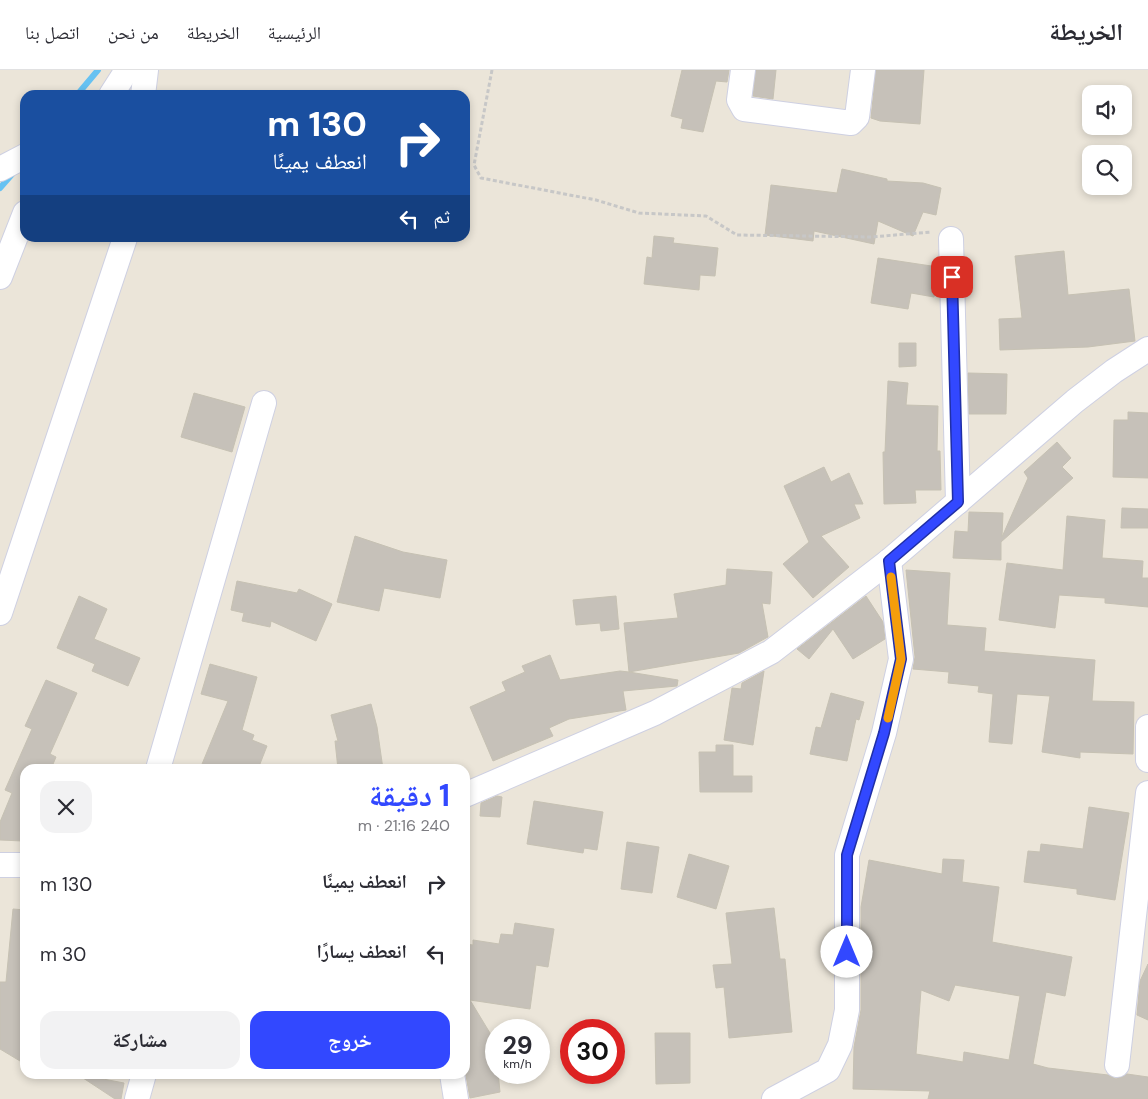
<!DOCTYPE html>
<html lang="ar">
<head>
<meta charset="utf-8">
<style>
  body { margin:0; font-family:"DM Sans","Noto Naskh Arabic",sans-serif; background:#f2f2f3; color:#2b2b33; direction:rtl; height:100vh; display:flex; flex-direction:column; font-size:19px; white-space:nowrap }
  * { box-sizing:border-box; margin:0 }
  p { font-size:16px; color:#7c7c81 }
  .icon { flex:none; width:28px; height:28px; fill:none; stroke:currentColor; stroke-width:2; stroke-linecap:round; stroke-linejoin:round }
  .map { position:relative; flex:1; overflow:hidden; direction:ltr }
  .drawer { position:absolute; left:20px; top:694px; width:450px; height:315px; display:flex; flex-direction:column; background:#fff; border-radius:15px; box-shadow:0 2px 8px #0003; direction:rtl }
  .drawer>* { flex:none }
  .hud { position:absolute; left:20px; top:20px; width:450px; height:152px; border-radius:15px; box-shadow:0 2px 8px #0003; direction:rtl; background:#1a4fa0; color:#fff; overflow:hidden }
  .tools { position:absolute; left:1082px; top:15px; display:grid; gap:10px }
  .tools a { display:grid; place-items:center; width:50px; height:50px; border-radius:10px; background:#fff; box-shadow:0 2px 8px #0003; font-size:25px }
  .speed { position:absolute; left:485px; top:949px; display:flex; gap:10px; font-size:25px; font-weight:700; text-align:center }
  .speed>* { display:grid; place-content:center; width:65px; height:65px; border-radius:50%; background:#fff; box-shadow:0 2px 8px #0003; line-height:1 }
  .speed small { font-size:12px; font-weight:400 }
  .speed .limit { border:8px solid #d22; background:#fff; color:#111 }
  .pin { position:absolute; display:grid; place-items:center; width:42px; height:42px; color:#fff; margin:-21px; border-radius:10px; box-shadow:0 2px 8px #0006 }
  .me { position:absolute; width:55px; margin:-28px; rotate:0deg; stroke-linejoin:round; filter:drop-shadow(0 0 4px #0008) }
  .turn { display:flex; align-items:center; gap:18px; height:105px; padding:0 20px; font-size:22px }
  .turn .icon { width:65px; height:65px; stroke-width:2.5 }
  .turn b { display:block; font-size:35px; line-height:42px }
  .then { display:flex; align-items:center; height:48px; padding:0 20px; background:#0003; gap:10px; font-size:19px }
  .round { display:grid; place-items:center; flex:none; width:52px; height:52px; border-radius:15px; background:#f2f2f3 }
  .overview { display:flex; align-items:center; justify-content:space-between; height:85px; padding:0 20px }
  h1 { font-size:30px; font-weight:700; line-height:38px; color:#3248ff }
  .primary-button { display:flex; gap:10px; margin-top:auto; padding:10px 20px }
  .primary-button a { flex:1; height:58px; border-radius:15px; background:#3248ff; color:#fff; font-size:20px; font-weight:700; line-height:58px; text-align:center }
  .primary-button a+a { background:#f2f2f3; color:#2b2b33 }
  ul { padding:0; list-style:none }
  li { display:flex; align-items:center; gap:15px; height:70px; padding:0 20px }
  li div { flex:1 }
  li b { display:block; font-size:19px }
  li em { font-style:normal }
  header { display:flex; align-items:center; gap:30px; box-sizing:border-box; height:70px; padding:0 25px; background:#fff; border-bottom:1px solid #e1e1e2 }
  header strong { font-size:24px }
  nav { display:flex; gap:28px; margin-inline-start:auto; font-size:18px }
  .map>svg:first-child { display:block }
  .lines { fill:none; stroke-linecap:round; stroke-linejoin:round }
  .stream { stroke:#67c2f2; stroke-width:6 }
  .building { fill:#c6c1b9; stroke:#c6c1b3; fill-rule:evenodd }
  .street-casing { stroke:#ced0e2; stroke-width:26 }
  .path { stroke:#c7c7c7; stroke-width:3; stroke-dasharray:4 2.5; stroke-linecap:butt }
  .street { stroke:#fff; stroke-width:24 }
  .route-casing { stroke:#202fa6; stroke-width:12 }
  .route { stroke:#3248ff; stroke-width:9 }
  .slow { stroke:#f59e0b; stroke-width:9 }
</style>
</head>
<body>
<header>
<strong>الخريطة</strong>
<nav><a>الرئيسية</a><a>الخريطة</a><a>من نحن</a><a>اتصل بنا</a></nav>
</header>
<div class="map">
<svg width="1148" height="1029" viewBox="0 0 1148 1029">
  <rect width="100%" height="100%" fill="#ebe5d9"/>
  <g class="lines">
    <g class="stream">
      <polyline points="77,25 98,0"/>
      <polyline points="0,118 14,102"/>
    </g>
  </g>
  <g class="building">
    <polygon points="682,0 729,0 727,12 716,11 703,62 681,58 683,49 671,46"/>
    <polygon points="756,0 776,0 773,29 753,26"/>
    <polygon points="876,0 924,0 920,54 880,51 871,48"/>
    <polygon points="842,99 887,109 887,111 923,113 941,118 936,145 923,142 913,166 878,151 874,174 814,161 813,171 765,165 771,115 837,123"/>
    <polygon points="654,166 674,168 673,173 718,178 715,206 700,205 699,220 644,214 647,187 652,188"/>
    <polygon points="1064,181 1068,225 1129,219 1135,271 1088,277 1000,280 999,249 1022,248 1015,186"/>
    <polygon points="878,188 938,197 934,227 911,223 908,239 871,233"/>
    <polygon points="899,273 916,273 916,296 899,297"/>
    <polygon points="968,303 1007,304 1006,344 969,344"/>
    <polygon points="888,311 908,313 906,335 938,336 937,381 940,381 941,420 915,420 916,433 884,434 883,382 885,382"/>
    <polygon points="194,323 245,337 232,382 181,367"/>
    <polygon points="1128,342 1148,343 1148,408 1113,407 1114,350 1128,350"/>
    <polygon points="1057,372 1071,388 1062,397 1073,408 1001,472 1001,490 953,488 955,461 968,462 969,442 1003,443 1002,467 1028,408 1024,402"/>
    <polygon points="824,397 831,412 849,403 863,434 854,434 860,448 821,466 849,497 813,528 783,494 809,472 784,416"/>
    <polygon points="1122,438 1148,439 1148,458 1121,458"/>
    <polygon points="1067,446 1105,450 1102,488 1143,491 1142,508 1148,508 1148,537 1105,533 1105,528 1059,525 1055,558 999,550 1007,493 1063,500"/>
    <polygon points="355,466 403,482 447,490 440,528 384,518 379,541 337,532"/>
    <polygon points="727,499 772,502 770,534 762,533 768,567 766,568 739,583 629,602 678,610 677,616 623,621 626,640 569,649 549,658 553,666 493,691 470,637 506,621 502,612 525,602 522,596 550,585 560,610 620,601 629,602 624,553 678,548 674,524 726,515"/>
    <polygon points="906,500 950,503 947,555 986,558 984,581 1095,590 1092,631 1134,632 1133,684 1080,682 1080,688 1042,682 1050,626 1017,624 1012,674 989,672 993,624 978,622 979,616 948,613 949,602 913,599 915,587"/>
    <polygon points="237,511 297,523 299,519 332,534 316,571 271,551 270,557 242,551 244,543 231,540"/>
    <polygon points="79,526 107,539 94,569 140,588 128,616 92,601 95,594 57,578"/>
    <polygon points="616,526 619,559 601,561 600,553 576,555 573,530"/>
    <polygon points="866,526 883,552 885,569 853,589 833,559 809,589 797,579"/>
    <polygon points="210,594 257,607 242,660 254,665 252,670 267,676 258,699 200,699 228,631 201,624"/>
    <polygon points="764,601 753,675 724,670 732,618 741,619 742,613"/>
    <polygon points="46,610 77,623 50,684 56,687 51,699 25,699 23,771 0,770 0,752 12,723 5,720 32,659 25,656"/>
    <polygon points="831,623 864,632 859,650 856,649 847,691 810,684 816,657 821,658"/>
    <polygon points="371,634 377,657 383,699 338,699 335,671 338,671 331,645"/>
    <polygon points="716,675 733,675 733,706 752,706 752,722 700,722 699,682 716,682"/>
    <polygon points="497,726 502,727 500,747 480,746 481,733"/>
    <polygon points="534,731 603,742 597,780 584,778 583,783 527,774"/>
    <polygon points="1089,737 1129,743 1115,830 1077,824 1077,819 1024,812 1028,781 1040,782 1041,774 1083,779"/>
    <polygon points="627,772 659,777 652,823 621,819"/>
    <polygon points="689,784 729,796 716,839 677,827"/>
    <path d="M943,789l21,1 -2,22 37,5 -7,55 80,15 -7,39 -19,-4 -13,72 15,4 60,7 8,4 11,-5 21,3v22h-220l2,-8 -77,-2 1,-42 7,-37v-103l8,-47 73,14zM955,915l65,11 -11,64 -45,-8 -1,10 -47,-8 5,-64 28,11z"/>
    <polygon points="774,838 780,889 785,889 792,962 729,968 724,917 716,918 713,895 732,894 726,843"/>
    <polygon points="13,839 25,840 25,994 0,979 0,912 6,912"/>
    <polygon points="515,853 554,859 548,897 536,895 530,939 470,930 493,968 496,968 496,1002 498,1002 500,1022 470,1028 465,1000 465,874 473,875 473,870 499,874 501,864 513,865"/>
    <polygon points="1148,894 1148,950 1137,945 1140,911"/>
    <polygon points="655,963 690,963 690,1013 656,1014"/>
    <polygon points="77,1004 124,1013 121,1029 115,1029"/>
  </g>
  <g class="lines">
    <g class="street-casing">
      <g id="street">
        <polyline points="743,0 739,30 744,39 851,53 857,47 863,0"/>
        <polyline points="111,25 127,0"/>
        <polyline points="143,25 146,0"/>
        <polyline points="0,99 25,86"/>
        <polyline points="951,169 958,432"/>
        <polyline points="0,207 25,143"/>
        <polyline points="0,543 125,168"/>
        <polyline points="1148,657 1148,690"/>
        <polyline points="158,699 264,333"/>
        <polyline points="465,725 655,643 771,582 889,491 1075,331 1114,301 1148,279"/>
        <polyline points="0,795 25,795"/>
        <polyline points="1117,995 1148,723"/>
        <polyline points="452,1004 456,1029"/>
        <polyline points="137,1029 144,1004"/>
        <polyline points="774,1029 828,1000 840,975 847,940 847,785 884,663 901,589 889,491"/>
      </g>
    </g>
    <polyline class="path" points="492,0 474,95 481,108 596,130 639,143 706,146 737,165 871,167 931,162"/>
    <use href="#street" class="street"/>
  </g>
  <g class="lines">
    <g class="route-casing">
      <polyline id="route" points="847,882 847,785 884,663 901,589 889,491 958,432 952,207"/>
    </g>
    <use href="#route" class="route"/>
    <polyline class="slow" points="888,648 901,589 891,507"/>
  </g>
</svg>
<div class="tools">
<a><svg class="icon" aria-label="sound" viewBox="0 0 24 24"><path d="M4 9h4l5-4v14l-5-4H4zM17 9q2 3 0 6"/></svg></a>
<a><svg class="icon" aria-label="search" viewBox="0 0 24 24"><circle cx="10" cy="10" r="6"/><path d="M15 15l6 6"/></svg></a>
</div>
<div class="speed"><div>29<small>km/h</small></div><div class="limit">30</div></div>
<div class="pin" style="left:952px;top:207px;background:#d93025"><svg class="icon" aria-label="arrive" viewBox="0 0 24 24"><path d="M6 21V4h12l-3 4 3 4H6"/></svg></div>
<svg class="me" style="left:847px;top:882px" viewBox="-20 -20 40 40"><circle r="19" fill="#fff"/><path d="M0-13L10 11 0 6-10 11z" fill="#3248ff"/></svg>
<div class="hud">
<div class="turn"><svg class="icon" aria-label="right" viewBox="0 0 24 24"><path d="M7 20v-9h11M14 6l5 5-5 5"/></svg><div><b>130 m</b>انعطف يمينًا</div></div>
<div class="then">ثم<svg class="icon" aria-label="left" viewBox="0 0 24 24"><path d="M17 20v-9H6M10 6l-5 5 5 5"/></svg></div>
</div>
<section class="drawer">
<div class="overview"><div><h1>1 دقيقة</h1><p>240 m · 21:16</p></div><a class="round"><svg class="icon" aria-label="close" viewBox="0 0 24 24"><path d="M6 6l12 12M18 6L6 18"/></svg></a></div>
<ul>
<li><svg class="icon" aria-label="right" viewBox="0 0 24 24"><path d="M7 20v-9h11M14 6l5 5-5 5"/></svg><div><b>انعطف يمينًا</b></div><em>130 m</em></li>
<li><svg class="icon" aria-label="left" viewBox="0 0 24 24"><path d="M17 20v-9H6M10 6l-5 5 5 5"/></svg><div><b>انعطف يسارًا</b></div><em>30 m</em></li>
</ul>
<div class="primary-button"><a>خروج</a><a>مشاركة</a></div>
</section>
</div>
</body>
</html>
